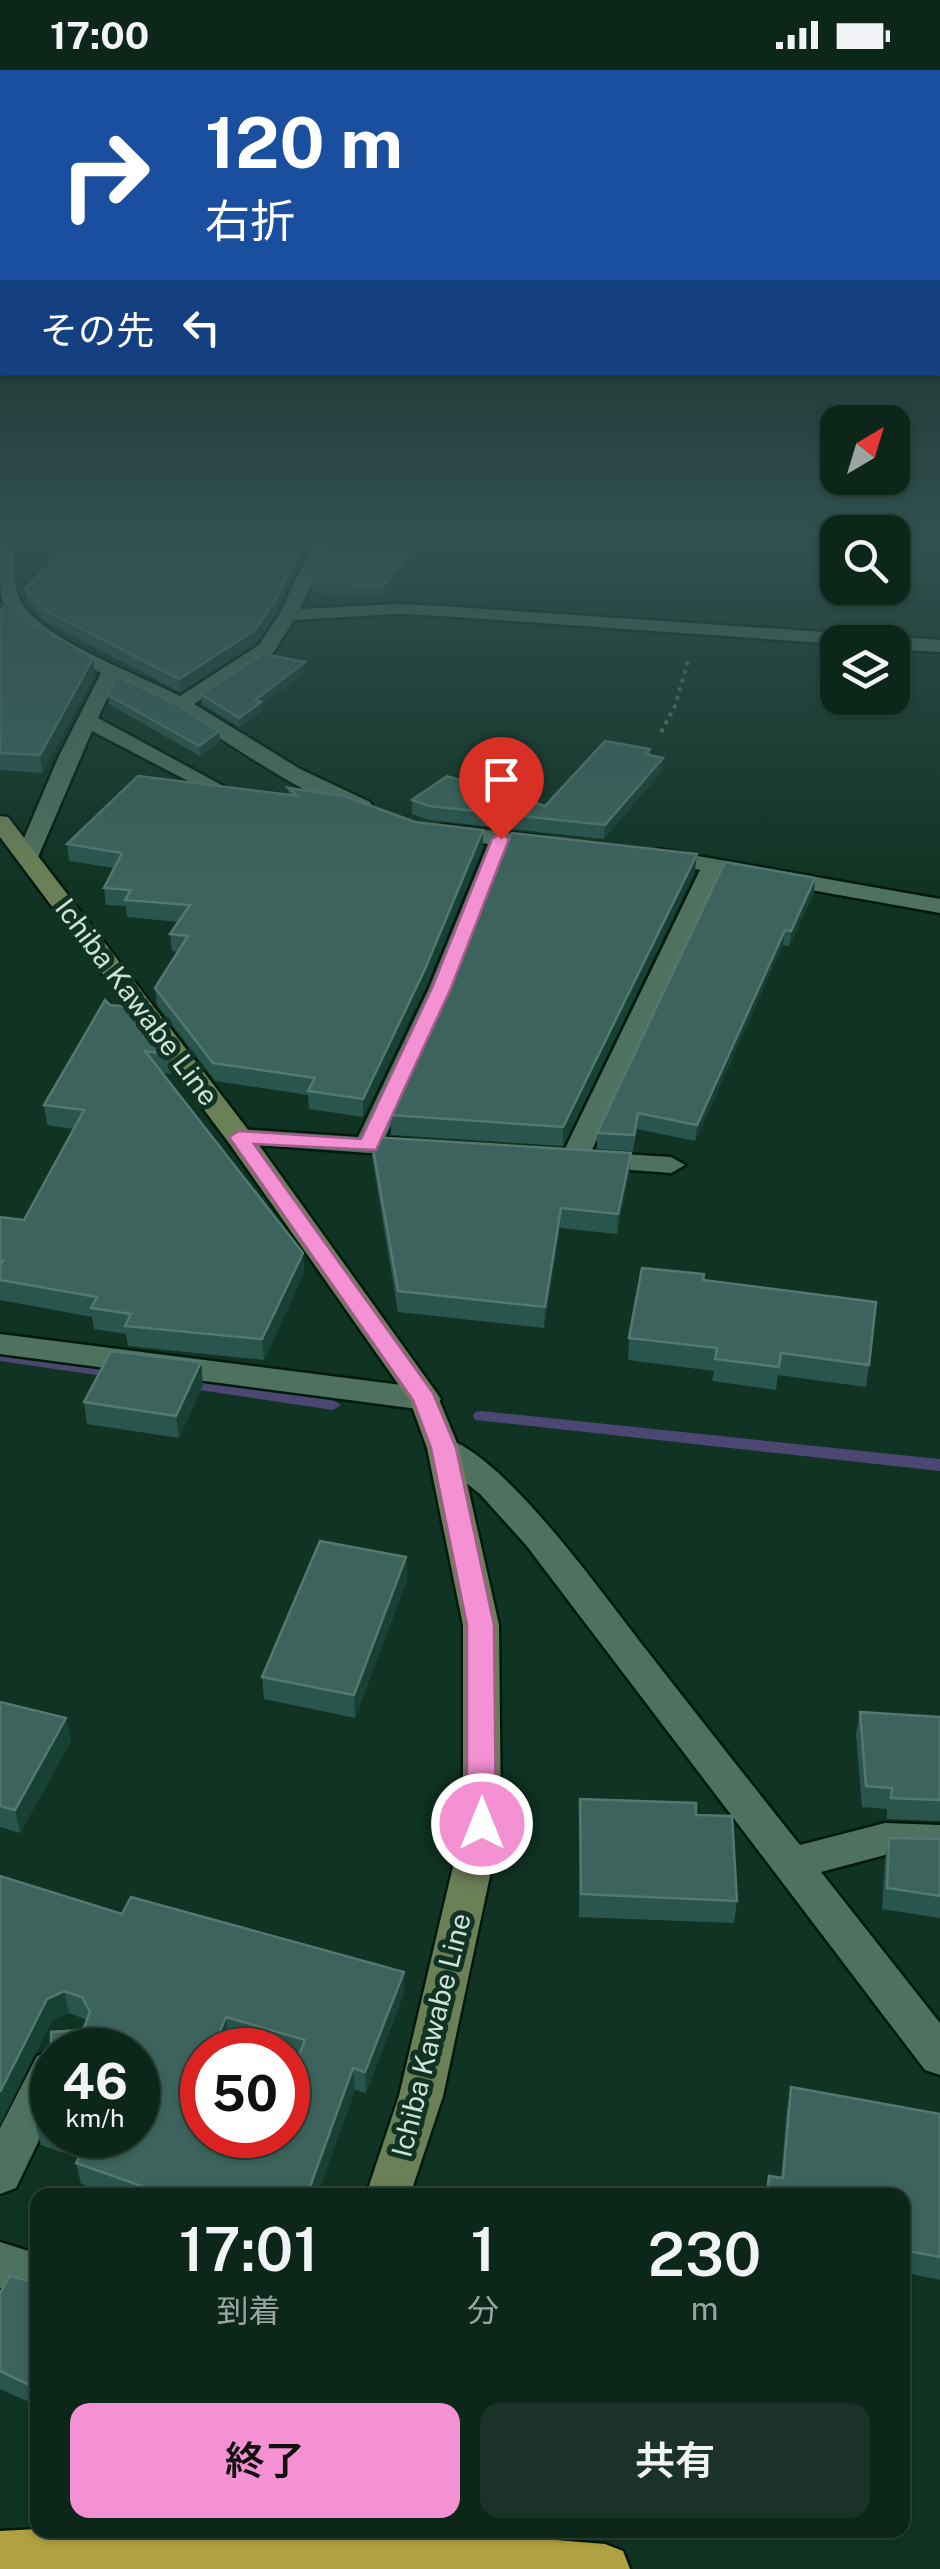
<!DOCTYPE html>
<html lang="ja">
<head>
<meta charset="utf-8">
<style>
  body { margin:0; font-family:"Public Sans","Noto Sans JP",sans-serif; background:#1a3227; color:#f1f3f6; height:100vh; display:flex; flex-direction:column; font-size:38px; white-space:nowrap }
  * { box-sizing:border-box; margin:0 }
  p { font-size:32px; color:#9aa5a2 }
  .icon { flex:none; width:55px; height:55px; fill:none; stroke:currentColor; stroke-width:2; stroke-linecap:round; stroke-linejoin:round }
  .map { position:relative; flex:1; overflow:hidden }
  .drawer { position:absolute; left:30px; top:2118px; width:880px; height:350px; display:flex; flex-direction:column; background:#0c261a; border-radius:20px; box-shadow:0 2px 8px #0004,0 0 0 2px #2c4339 }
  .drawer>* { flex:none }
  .banner { position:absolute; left:0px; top:0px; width:940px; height:305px; box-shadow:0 2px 8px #0004,0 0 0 2px #2c4339; background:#1a4fa0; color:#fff; overflow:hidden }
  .needle { width:65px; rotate:38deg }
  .buttons { position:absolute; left:820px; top:335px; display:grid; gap:20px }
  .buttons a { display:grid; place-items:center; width:90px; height:90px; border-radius:20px; background:#0c261a; box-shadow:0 2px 8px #0004,0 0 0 2px #2c4339; font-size:50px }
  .speed { position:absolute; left:30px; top:1958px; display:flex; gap:20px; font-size:50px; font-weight:700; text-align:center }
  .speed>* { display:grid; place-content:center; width:130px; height:130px; border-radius:50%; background:#0c261a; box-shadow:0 2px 8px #0004,0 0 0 2px #2c4339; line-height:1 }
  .speed small { font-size:25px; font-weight:400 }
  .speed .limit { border:15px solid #d22; background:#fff; color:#111 }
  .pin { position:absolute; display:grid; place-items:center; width:85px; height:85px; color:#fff; margin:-102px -42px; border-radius:50% 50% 50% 0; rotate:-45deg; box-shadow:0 0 10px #0007 }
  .pin .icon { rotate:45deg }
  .me { position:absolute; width:110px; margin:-55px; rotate:0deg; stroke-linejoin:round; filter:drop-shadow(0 0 8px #0008) }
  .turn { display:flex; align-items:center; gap:35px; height:210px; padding:0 40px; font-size:45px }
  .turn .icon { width:130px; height:130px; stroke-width:2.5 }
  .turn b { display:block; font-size:70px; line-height:85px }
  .then { display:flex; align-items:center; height:95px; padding:0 40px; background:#0003; gap:20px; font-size:38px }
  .eta { display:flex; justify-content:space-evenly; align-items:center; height:170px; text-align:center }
  .eta b { font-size:60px; font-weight:600; line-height:70px }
  .cta { display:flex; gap:20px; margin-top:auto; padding:20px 40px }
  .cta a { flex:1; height:115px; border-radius:20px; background:#f491d3; color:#111; font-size:40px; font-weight:600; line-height:115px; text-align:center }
  .cta a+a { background:#1a3227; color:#f1f3f6 }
  .status { display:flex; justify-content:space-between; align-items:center; height:70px; padding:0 50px; background:#0c261a; direction:ltr }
  .status svg { height:28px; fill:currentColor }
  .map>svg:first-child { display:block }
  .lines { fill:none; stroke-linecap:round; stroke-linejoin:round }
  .stream { fill:#4b4772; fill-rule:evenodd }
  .street-casing { stroke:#011a0e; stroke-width:5 }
  .secondary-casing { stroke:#011a0e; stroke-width:5 }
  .highway-casing { stroke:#011a0e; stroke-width:5 }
  .path { stroke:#5a7668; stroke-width:4; stroke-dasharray:4 5; stroke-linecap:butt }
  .street { fill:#4f7260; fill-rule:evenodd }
  .secondary { fill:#6c8057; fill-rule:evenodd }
  .highway { fill:#b0a141; fill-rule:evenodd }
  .wall { fill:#2a554d; fill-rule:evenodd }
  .shaded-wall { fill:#184136 }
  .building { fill:#3c645c; stroke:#53786f; stroke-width:2.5; fill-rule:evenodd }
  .route { fill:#f491d3; stroke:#9f5e89; stroke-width:2.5 }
  .labels { text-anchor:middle; stroke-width:10; stroke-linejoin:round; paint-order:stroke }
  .street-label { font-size:28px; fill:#cfe2d7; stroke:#103323 }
</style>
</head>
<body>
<div class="status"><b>17:00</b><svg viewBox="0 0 49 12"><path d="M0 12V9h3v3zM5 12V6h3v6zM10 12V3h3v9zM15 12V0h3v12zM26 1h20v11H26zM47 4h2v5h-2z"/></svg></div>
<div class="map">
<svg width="940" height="2499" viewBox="0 0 940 2499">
  <rect width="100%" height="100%" fill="#103323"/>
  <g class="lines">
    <g class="stream">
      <polygon points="0,1281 117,1298 125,1303 117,1308 0,1291"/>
      <polygon points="184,1308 333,1330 341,1335 333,1340 179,1317 176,1313"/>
      <polygon points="481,1341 940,1389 940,1401 475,1350 473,1346 475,1342"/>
    </g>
    <g class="street-casing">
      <g id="street">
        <path d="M0,467h14c1,19 -2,45 6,63 20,39 120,75 160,96l79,-51 20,-30 32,-68 9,-5 9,5 -29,62 97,-5 44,2 499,34v12l-48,-3v-7l-54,2 -397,-28 -44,-2 -103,6 -21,33 -79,51 106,65 70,33 3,5 -3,5c-34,8 -157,-80 -191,-100 -21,-12 -42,-22 -63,-32l-18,38 129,70 -11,6 -7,-2 -117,-61 -54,126 -11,7 -11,-7 42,-99 43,-85c-30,-15 -93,-44 -100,-79 -1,-17 -1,-39 -1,-57z"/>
        <polygon points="444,755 547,767 558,774 547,781 509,776 453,918 385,1068 411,1070 425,1078 411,1086 229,1073 226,1067 239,1059 358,1067 429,918 488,774 436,767 433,762 436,757"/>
        <polygon points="658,779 940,829 940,843 721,804 591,1082 671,1087 685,1095 671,1103 564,1095 560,1089 700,800 650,791 647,786"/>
        <polygon points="0,1264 425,1318 436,1322 441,1329 436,1336 425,1340 0,1284"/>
        <path d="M443,1367c63,18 162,161 205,215 50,64 101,129 152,193l85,-22 55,2v32l-55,-2 -64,17 119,151v52l-15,-5 -399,-525 -46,-51 -48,-38 -5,-8 5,-8z"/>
        <polygon points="52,1981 52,2043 16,2118 0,2124 0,2058 37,1986"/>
        <polygon points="0,2172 38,2184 38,2230 0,2218"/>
      </g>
    </g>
    <g class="secondary-casing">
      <polygon id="secondary" points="0,746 8,747 249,1061 436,1322 459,1378 499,1555 501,1754 443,2026 410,2125 366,2125 399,2026 463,1754 463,1555 427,1378 410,1331 229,1073 0,767"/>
    </g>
    <g class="highway-casing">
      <polygon id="highway" points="38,2459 432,2460 605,2474 623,2481 630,2499 0,2499 0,2461"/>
    </g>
    <polyline class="path" points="661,662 675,636 688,591"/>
    <use href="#street" class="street"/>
    <use href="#secondary" class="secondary"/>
    <use href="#highway" class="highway"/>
  </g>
  <g class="wall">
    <polygon points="330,467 430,467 382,529 312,522 312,510"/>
    <polygon points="304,484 276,543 256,572 180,622 44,551 27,531 25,519"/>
    <polygon points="0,541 24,549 95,604 42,703 1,700 0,698"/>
    <polygon points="305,592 305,602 261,636 262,641 239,657 202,634 201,624"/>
    <polygon points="108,625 219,661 220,671 200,686 109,634"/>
    <polygon points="650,679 650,685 663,688 662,701 604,769 429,750 412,744 412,730 545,736"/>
    <polygon points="288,718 483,777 426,916 363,1047 309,1039 308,1025 215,1011 157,935 155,918 178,882 172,881 170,864 179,852 127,847 126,836 106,835 104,818 114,798 69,791 67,774 288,725"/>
    <polygon points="695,801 563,1076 391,1065 390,1045"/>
    <polygon points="814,823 789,876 783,875 695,1071 637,1059 633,1081 597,1079 597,1063"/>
    <polygon points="110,935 171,985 173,1004 162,1003 303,1183 304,1203 264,1290 128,1276 126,1264 94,1259 92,1247 0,1230 0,1147 24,1150 74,1059 47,1055 44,1035"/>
    <polygon points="371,1067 629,1103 617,1164 560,1158 544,1258 398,1242 372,1087"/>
    <polygon points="703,1210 869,1295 866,1317 778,1305 776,1320 712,1311 714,1301 628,1290 629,1268"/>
    <polygon points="201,1292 203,1315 179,1368 87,1354 84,1332"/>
    <polygon points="406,1487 407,1510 355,1648 264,1629 262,1607"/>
    <polygon points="0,1632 66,1648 71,1671 20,1763 0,1757"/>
    <polygon points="860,1642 940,1647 940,1751 887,1749 887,1739 862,1737 856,1664"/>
    <polygon points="580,1729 696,1745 737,1831 734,1853 579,1847"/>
    <polygon points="889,1768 940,1769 940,1848 882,1839 885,1789"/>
    <path d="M0,1806l122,38 9,-17 273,75v21l-38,100 -11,-3 -38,105h-205l-31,-11 -5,-21 2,-5 -37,-13 -6,-21 16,-32v-60l32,-2 4,-10 -18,-7 -17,7 -52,105zM229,1968l40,12h19v5l10,3 -10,25v52h-86v-85h22zM52,1980h86v85h-86z"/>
    <polygon points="791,2017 940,2044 940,2210 902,2202 902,2125 765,2125 769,2106 781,2108 787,2039"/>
    <polygon points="38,2198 38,2336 0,2319 0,2223 34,2212"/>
  </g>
  <g class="shaded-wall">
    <polygon points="421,467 430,467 382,529 382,517"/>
    <polygon points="304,472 304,484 276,543 256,572 180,622 179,609"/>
    <polygon points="93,588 95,604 42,703 40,685"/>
    <polygon points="305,592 305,602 261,636 262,641 239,657 239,648 255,630"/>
    <polygon points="219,661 220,671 200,686 199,676"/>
    <polygon points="663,688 662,701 604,769 605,755"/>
    <polygon points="483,760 483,777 426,916 363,1047 363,1029"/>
    <polygon points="697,784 695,801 563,1076 563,1057"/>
    <polygon points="815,808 814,823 789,876 791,861"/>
    <polygon points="785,860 783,875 695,1071 697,1055"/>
    <polygon points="631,1083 629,1103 617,1164 618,1144"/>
    <polygon points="561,1138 560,1158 544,1258 545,1237"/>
    <polygon points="303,1183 304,1203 264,1290 262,1269"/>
    <polygon points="201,1292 203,1315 179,1368 176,1346"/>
    <polygon points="406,1487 407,1510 355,1648 354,1625"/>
    <polygon points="66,1648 71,1671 20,1763 15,1740"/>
    <polygon points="404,1902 404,1923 366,2023 365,2002"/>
    <polygon points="64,1921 69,1943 52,1950 0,2055 0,2022 47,1929"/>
    <polygon points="226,1947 229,1968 224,1980 212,1980"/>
    <polygon points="353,1998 355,2020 317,2125 307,2125"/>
    <polygon points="202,2002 202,2031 194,2022"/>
  </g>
  <g class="building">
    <polygon points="76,467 265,467 304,472 275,531 255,560 179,609 43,539 25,519"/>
    <polygon points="330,467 421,467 382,517 312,510"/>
    <polygon points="9,531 24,549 93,588 40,685 0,683 0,541"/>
    <polygon points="263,584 305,592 255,630 261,632 239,648 201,624"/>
    <polygon points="117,606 171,632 219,661 199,676 108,625"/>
    <polygon points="605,671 650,679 646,684 663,688 605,755 429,736 412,730 447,706 545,736"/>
    <polygon points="138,706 298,726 288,718 344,726 415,752 483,760 425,899 363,1029 308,1021 315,1008 213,993 155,918 188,866 170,864 190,835 125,830 131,820 104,818 122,783 67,774"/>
    <polygon points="512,763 697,784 563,1057 390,1045 456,901"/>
    <polygon points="725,792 815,808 791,861 785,860 697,1055 638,1043 634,1065 597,1063"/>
    <polygon points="105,930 110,935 135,937 171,985 145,981 303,1183 262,1269 125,1256 131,1244 91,1238 97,1227 0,1210 0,1195 3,1191 0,1191 0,1147 24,1150 84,1040 44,1035"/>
    <polygon points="371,1067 631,1083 618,1144 561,1138 545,1237 398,1221"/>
    <polygon points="642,1198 704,1204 703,1210 876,1232 869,1295 781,1283 779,1297 715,1289 717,1278 629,1268"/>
    <polygon points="111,1281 201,1292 176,1346 84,1332"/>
    <polygon points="320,1471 406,1487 354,1625 262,1607"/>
    <polygon points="0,1632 66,1648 15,1740 0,1736"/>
    <polygon points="860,1642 940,1647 940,1730 891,1728 892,1718 866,1716"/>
    <polygon points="580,1729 696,1733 696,1745 732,1746 737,1831 581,1824"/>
    <polygon points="889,1768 940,1769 940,1826 887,1818"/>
    <path d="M0,1806l122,38 9,-17 273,75 -39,100 -12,-4 -46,127h-140l-91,-32 11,-21 -21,-7h72v-85h-86v80l-17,-6 16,-32v-60l32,-2 7,-18 -8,-15 -18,-6 -17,8 -47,93zM226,1947l79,23 -17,43v52h-86v-41l-8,-2 8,-20v-22h10z"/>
    <polygon points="791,2017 940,2044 940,2187 902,2180 902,2125 767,2125 769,2106 783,2108"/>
    <polygon points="36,2197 38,2198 38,2319 0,2301 0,2223 10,2206 34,2212"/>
  </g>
  <linearGradient id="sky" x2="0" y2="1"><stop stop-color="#091c13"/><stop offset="0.57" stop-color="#315050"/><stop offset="1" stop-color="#315050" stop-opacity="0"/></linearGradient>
  <rect width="940" height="817" fill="url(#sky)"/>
  <polygon class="route" points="501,764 509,769 451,918 376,1080 254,1074 433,1323 456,1378 494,1555 496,1754 492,1762 482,1766 471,1762 467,1754 467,1555 431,1378 413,1330 229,1067 239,1061 361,1069 432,918 492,769"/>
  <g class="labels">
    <g class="street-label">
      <text transform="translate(137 932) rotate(53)" y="10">Ichiba Kawabe Line</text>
      <text transform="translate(431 1965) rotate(-76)" y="10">Ichiba Kawabe Line</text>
    </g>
  </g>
</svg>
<div class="buttons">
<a><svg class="needle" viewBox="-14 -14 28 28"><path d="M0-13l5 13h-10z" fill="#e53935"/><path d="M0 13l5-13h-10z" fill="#9aa5a2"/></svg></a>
<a><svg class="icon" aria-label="search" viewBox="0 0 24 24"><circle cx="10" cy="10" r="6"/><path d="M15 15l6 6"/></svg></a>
<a><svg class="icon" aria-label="layers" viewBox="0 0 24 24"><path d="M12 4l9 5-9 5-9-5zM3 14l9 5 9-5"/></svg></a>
</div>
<div class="speed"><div>46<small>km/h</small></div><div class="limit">50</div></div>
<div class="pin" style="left:501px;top:769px;background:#d93025"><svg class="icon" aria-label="arrive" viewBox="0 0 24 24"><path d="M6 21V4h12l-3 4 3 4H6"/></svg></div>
<svg class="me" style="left:482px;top:1754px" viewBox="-20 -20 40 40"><circle r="17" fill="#f491d3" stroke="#fff" stroke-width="3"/><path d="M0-11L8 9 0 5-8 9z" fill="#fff"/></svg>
<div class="banner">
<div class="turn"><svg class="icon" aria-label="right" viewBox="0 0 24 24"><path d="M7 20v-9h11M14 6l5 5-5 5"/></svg><div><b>120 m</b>右折</div></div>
<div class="then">その先<svg class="icon" aria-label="left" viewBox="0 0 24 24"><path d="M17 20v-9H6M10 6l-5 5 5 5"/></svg></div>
</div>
<section class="drawer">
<div class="eta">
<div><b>17:01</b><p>到着</p></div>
<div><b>1</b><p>分</p></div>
<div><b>230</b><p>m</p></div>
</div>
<div class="cta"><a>終了</a><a>共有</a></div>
</section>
</div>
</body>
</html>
